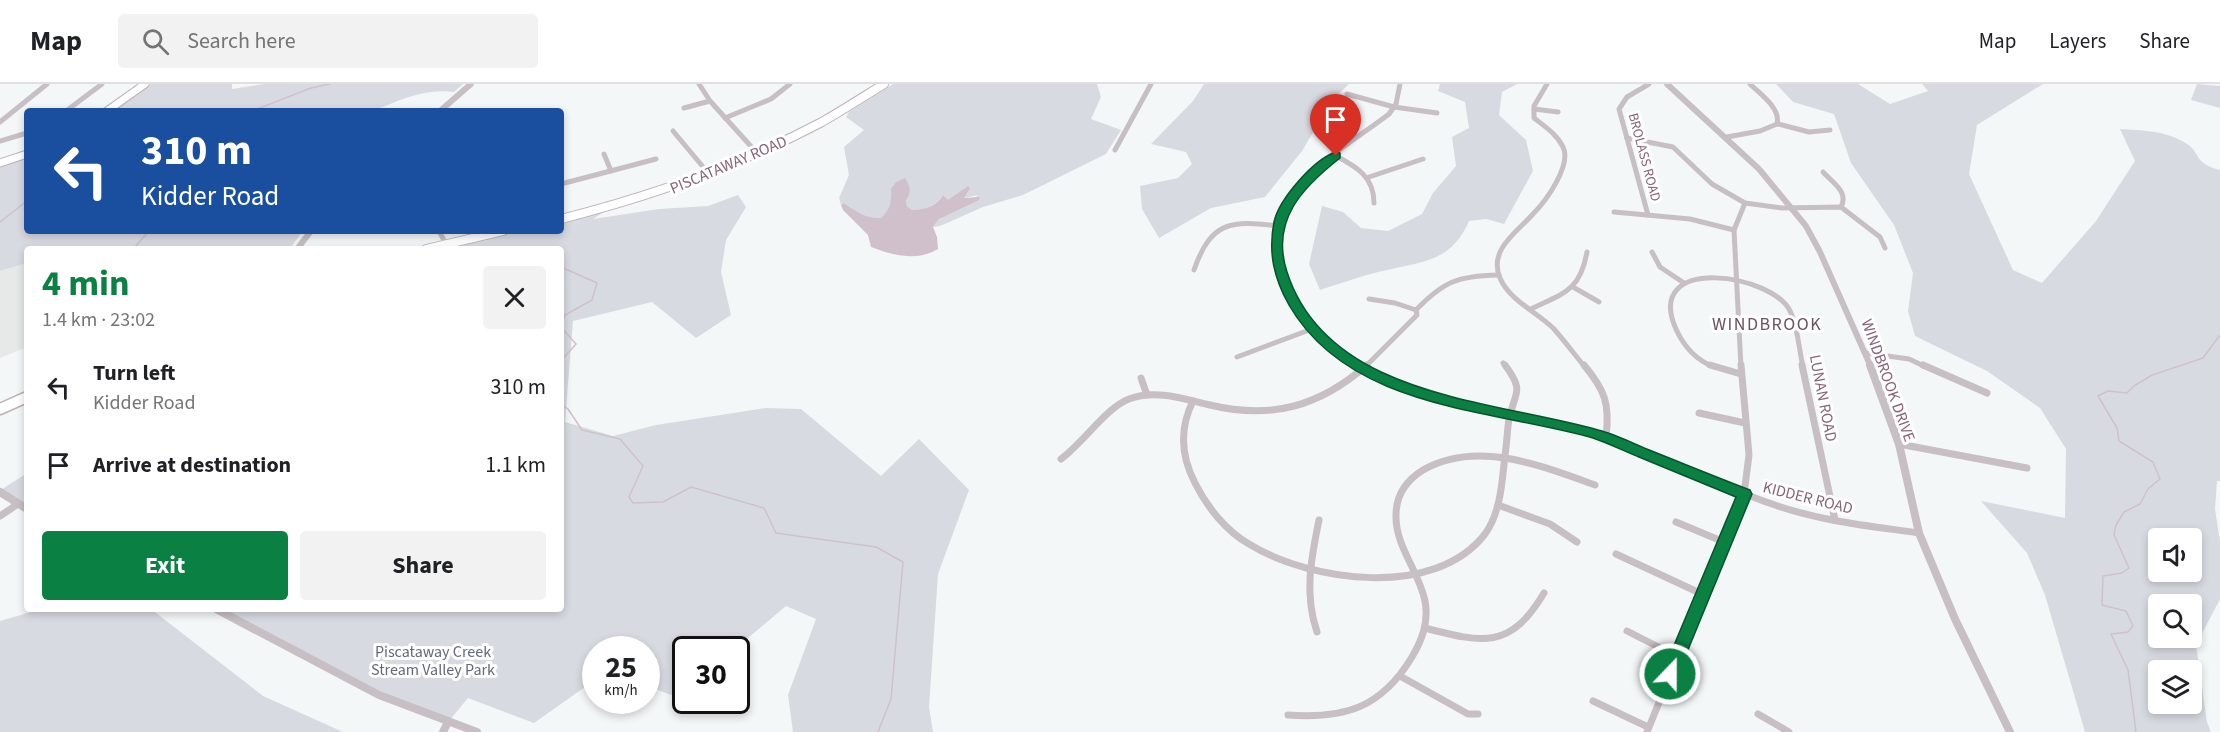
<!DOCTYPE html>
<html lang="en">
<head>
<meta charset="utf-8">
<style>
  body { margin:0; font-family:"Source Sans 3",sans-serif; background:#f2f2f2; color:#202124; height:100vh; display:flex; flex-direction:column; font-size:22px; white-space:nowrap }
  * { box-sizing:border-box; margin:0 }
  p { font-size:20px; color:#757577 }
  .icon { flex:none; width:33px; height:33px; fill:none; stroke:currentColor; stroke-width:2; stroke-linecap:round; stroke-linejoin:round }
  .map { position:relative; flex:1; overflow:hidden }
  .sheet { position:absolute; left:24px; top:162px; width:540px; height:366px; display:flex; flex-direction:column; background:#fff; border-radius:6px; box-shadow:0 3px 9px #0003 }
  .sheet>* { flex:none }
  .top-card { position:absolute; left:24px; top:24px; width:540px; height:126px; border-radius:6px; box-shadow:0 3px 9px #0003; background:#1a4fa0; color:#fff; overflow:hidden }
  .tools { position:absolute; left:2148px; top:444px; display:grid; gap:12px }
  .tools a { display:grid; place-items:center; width:54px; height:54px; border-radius:6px; background:#fff; box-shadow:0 3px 9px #0003; font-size:30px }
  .speed { position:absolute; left:582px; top:552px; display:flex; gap:12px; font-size:30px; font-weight:700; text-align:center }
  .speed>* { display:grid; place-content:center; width:78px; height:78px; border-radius:50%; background:#fff; box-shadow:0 3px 9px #0003; line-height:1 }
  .speed small { font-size:15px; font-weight:400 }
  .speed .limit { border:3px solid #111; border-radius:9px; background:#fff; color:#111 }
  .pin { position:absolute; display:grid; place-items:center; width:51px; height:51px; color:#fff; margin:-62px -26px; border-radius:50% 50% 50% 0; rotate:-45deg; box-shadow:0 0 6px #0007 }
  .pin .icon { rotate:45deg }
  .me { position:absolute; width:66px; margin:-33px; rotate:22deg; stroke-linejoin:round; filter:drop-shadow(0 0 4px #0008) }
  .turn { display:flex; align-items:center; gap:21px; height:126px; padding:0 18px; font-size:27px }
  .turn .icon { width:78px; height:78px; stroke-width:2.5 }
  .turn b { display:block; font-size:42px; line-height:51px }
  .round { display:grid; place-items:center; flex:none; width:63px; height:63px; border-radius:6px; background:#f2f2f2 }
  .head { display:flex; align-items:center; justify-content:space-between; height:102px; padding:0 18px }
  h1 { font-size:36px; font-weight:700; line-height:45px; color:#0b8043 }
  .button { display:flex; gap:12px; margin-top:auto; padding:12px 18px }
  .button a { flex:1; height:69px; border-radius:6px; background:#0b8043; color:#fff; font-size:24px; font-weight:700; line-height:69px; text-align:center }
  .button a+a { background:#f2f2f2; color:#202124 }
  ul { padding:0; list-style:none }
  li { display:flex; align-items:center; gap:18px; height:78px; padding:0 18px }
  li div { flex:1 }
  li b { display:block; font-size:22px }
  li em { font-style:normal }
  header { display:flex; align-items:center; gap:36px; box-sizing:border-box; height:84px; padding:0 30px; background:#fff; border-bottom:2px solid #e0e0e0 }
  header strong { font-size:28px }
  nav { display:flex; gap:33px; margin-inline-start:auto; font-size:21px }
  .search { width:420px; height:54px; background:#f2f2f2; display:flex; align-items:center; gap:15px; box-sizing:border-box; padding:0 21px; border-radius:6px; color:#757577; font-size:22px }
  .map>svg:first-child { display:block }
  .built { fill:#e7e8e8 }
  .green { fill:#d7dbe1; fill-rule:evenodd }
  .water { fill:#d0c0cc }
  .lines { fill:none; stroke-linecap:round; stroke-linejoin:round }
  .stream { stroke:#d0c0cc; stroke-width:1.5 }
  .secondary-casing { stroke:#bdb1b8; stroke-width:9 }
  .primary-far1-casing { stroke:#bcb2b8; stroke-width:10 }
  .primary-casing { stroke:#bcb2b8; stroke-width:13 }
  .minor-far1 { stroke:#c8bfc4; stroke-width:5 }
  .minor { stroke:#c8bfc4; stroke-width:7 }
  .tertiary-far1 { stroke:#c8bfc4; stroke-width:6 }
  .tertiary { stroke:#c8bfc4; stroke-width:8 }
  .secondary { stroke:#fff; stroke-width:7 }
  .primary-far1 { stroke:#fff; stroke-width:8 }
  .primary { stroke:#fff; stroke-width:10 }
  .route { fill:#0b8043; stroke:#07532c; stroke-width:1.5 }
  .labels { text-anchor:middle; stroke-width:6; stroke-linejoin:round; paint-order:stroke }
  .far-street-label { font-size:14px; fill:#866478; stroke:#fff }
  .street-label { font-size:16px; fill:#866478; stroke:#fff }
  .park-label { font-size:16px; fill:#63697d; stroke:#fff }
  .neighbourhood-label { font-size:18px; letter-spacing:1.5px; fill:#6b5261; stroke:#fff }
</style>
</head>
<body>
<header>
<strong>Map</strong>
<div class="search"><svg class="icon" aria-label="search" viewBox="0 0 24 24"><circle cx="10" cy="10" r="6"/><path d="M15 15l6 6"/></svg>Search here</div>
<nav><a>Map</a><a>Layers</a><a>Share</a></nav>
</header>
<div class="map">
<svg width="2220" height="648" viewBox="0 0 2220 648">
  <rect width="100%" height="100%" fill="#f3f7f7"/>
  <polygon class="built" points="27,179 27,263 0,274 0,187"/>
  <g class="green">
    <path d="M146,0h86v5l32,-5h199l-9,8c-29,-4 -54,8 -81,19h-264z"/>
    <path d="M893,0h204l4,13 -10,22 30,11 -15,24 -83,41 -40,12 -43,19 -7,1 6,-8 40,-24 -15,3 4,-12 -20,15 -5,-6c-8,12 -18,14 -31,15l-5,-4 -1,-6 -14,-1 -5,14 -6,5 -7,1 -19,-8 -11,-8 -3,2 -2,-7 10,-23 -5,-28 20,-17 -18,-13 3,-5z"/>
    <polygon points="1204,0 1349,0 1333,15 1302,67 1265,113 1211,124 1159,154 1142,125 1140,102 1178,94 1192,80 1186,68 1151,60 1193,17"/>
    <path d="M1440,0h77l-15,8 -3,23 27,25 7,31 -29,53 -18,-5 -17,2c-18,43 -51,41 -91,51 -20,5 -39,12 -58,18l-11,-26 13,-58 21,6 18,16 27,3 34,-17 11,-21 23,-27 -4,-29 17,-9 -4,-26 -27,-11z"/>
    <path d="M1776,0h82l32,20 38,-13 -6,-7h121l-66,41 -8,49 44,96 29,13 54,-62 39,-60 -15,-32c22,1 45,2 64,13 18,10 8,21 36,28v311h-3l-2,28 5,33v57l-24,46 11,77 4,10h-126l-40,-137 -18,-42 -46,-52 84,17 1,-69 -26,-41 -53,-37 -72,-35 -7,-25 5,-38 -19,-48 -43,-62 -17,-49 -41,-12zM2158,454h34v34h-34zM2158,520h34v34h-34zM2158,586h34v34h-34z"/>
    <polygon points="2197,0 2220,2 2220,24 2191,16"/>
    <polygon points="27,72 27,147 309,147 301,149 290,165 27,165 27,179 0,187 0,82"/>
    <polygon points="738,111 746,123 726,156 721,188 731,231 696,254 652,218 573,237 565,338 613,352 656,341 766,324 801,325 881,392 919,355 969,406 938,490 929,623 933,648 793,648 788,611 816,535 786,522 735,565 686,566 685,616 647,602 646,566 596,566 595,596 534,639 468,614 449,637 395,617 219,525 561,525 561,165 446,165 446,162 520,147 561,147 561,138 607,126 593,135 659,125 708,122"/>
    <polygon points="27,389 27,423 1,406"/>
    <polygon points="41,525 151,525 263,612 343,648 0,648 0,537"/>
  </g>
  <path class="water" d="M905,94c5,8 7,13 1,22l1,6 5,4c13,-1 24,-3 31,-15l5,5 20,-14 2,2 -6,10 16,-1 -1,3 -40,19 -6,8 4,10 1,12c-21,13 -46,6 -67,-2l-3,-12 -25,-25 -2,-5 3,-2c11,8 23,16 37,15 9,-8 11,-17 10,-29l5,-7z"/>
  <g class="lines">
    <g class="stream">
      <polyline points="252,27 311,4 330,0"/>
      <polyline points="0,138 27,117"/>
      <polyline points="133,165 149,147"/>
      <polyline points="561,183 597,199 592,216 565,231 561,242"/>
      <polyline points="561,243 576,260 561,277"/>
      <polyline points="561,320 568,325 582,346 620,355 643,382 629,413 633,419 663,418 691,403 764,424 776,449 876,463 903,478 891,615 878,648"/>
      <polyline points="2136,648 2128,586 2111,550 2128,548 2133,542 2126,527 2102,521 2103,492 2122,489 2129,484 2114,451 2116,441 2124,428 2140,420 2148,405 2160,395 2153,378 2119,357 2117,344 2098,312 2108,307 2127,309 2134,302 2152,291 2203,274 2220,251"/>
    </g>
    <g class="secondary-casing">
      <g id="secondary">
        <polyline points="107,27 145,0"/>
        <polyline points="0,79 27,70"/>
      </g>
    </g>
    <g class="primary-far1-casing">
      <g id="primary-far1">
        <path d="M561,135c90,-23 178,-53 261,-97 21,-12 41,-25 62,-38"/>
        <polyline points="426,165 503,147"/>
      </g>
    </g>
    <g class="primary-casing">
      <polyline id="primary" points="0,325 27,313"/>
    </g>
    <g class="minor-far1">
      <polyline points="699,0 710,17 757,69"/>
      <path d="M1547,0l-13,22v12c10,8 23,16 29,29 9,18 -17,54 -30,67 -16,18 -45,36 -33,64 9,22 37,34 53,50 11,12 21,26 32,39"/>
      <polyline points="1347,10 1394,23 1437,29"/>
      <polyline points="684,24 710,17"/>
      <polyline points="1534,25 1558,28"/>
      <polyline points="66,27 102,0"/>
      <polyline points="725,34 771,15 790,0"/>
      <polyline points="0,38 47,0"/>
      <polyline points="1778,40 1809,48 1830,46"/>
      <polyline points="673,47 709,90"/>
      <path d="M1727,53l33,-6 17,-7c4,-16 -17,-30 -27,-40"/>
      <polyline points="1627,54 1673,63 1712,100 1745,119 1782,124 1841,123 1880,153 1885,164"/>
      <polyline points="0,57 27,49"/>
      <polyline points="1115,66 1151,0"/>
      <polyline points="604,70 611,87"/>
      <path d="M1336,72c21,11 38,21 38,47"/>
      <path d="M1823,88c10,11 26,20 18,35"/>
      <polyline points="1369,93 1423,75"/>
      <polyline points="561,100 656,75"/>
      <polyline points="1614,128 1690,135 1734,146"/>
      <polyline points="1648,131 1619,25 1627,13 1649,0"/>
      <polyline points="439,147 446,160"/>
      <polyline points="1652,168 1660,183 1684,199"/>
      <path d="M1194,186c17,-49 37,-50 85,-44"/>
      <polyline points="1573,203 1599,218"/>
      <polyline points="1369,215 1395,219 1416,226"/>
      <path d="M1531,225c33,-16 49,-18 56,-57"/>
      <polyline points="1866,269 1909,275 1926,283"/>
      <polyline points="1237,273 1312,245"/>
      <polyline points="1503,279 1506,283"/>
      <path d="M1361,283c-9,-6 -19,-11 -27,-17 -46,-35 -77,-106 -40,-157 24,-33 64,-55 95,-79l7,-10 4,-20"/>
      <path d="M1365,283l52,-52 -1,-5c28,-29 42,-34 82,-35"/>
      <path d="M1714,283c-18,-7 -30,-20 -38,-38 -34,-76 100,-55 115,-16 7,16 8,36 12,54"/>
      <polyline points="1741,283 1734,146 1745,119"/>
    </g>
    <g class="minor">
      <path d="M1358,281c72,44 161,48 240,70 60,17 115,49 174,69 47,17 98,22 147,29"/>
      <path d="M1584,281c21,25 26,39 22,72"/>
      <polyline points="1710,281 1741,290"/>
      <polyline points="1802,281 1835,436"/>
      <polyline points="1923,281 1987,309"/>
      <polyline points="1141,294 1147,311"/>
      <path d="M1193,317c-14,28 -12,55 2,82 12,24 31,48 54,61 62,38 186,55 236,-10 16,-22 17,-53 20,-79 2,-12 2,-24 4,-36 6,-28 16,-27 -4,-54"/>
      <polyline points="1699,329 1745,339"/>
      <polyline points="1899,360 2027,384"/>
      <path d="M1061,375c22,-16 46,-52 68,-60 27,-10 55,0 81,6 62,15 110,1 157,-40"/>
      <polyline points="1498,421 1550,440 1577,458"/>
      <polyline points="0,432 18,420"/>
      <polyline points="1676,438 1724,458"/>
      <polyline points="1616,470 1702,510"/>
      <path d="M1425,544c58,15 85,22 119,-35"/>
      <polyline points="1627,547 1678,573"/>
      <path d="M1317,548c-13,-38 -6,-73 2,-112"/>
      <polyline points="1400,592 1468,630 1478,630"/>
      <polyline points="1593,617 1648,643"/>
      <polyline points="1758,630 1789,648"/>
      <path d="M1288,631c57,4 93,-7 124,-58 10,-17 17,-35 13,-56 -6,-30 -30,-55 -29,-86 0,-20 11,-35 27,-45 54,-31 119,-4 172,15"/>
      <polyline points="1647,648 1744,410 1749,371 1741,281"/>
    </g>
    <g class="tertiary-far1">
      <polyline points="1667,0 1759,85 1806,142 1820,168 1871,283"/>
      <polyline points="440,27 471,0"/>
      <polyline points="297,165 311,147"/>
    </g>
    <g class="tertiary">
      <polyline points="1870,281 1899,360 1919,449 1955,535 2010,648"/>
      <polyline points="0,408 27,425"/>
      <polyline points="216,525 379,611 477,648"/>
      <polyline points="443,648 448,638"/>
    </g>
    <use href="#secondary" class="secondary"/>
    <use href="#primary-far1" class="primary-far1"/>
    <use href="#primary" class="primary"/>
  </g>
  <path class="route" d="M1336,68l4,1v5c-37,29 -70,62 -53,114 40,125 205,128 311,158 17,4 34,13 51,20 33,13 67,27 101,40l2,4 -76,185 -6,2 -6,-2 -2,-5 74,-177c-32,-13 -65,-27 -97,-40 -15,-6 -31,-14 -46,-19 -103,-29 -244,-29 -304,-133 -15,-27 -21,-52 -15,-83 5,-23 40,-63 62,-70z"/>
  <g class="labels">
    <g class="far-street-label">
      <text transform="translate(1645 73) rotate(75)" y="5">BROLASS ROAD</text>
    </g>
    <g class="street-label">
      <text transform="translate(728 80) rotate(-23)" y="6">PISCATAWAY ROAD</text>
      <text transform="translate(1889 296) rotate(70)" y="6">WINDBROOK DRIVE</text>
      <text transform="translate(1824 314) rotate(79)" y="6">LUNAN ROAD</text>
      <text transform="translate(1808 413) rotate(14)" y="6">KIDDER ROAD</text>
    </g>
    <g class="park-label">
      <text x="433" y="573">Piscataway Creek<tspan x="433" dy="18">Stream Valley Park</tspan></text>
    </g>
    <g class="neighbourhood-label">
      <text x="1767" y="246">WINDBROOK</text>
    </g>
  </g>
</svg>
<div class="tools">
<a><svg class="icon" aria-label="sound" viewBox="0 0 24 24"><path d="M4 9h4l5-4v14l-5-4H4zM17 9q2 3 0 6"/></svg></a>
<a><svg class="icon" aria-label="search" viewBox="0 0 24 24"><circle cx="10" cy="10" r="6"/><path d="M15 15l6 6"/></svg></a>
<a><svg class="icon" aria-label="layers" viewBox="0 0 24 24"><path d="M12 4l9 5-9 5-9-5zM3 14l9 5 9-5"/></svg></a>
</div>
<div class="speed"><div>25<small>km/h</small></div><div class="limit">30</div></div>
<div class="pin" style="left:1336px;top:72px;background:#d93025"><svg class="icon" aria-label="arrive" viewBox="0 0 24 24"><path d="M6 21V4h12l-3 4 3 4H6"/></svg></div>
<svg class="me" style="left:1670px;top:590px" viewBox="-20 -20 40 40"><circle r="17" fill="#0b8043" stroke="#fff" stroke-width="3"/><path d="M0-11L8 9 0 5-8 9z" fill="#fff"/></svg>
<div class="top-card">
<div class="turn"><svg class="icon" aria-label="left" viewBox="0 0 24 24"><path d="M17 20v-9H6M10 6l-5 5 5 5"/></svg><div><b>310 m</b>Kidder Road</div></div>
</div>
<section class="sheet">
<div class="head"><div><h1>4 min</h1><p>1.4 km · 23:02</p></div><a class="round"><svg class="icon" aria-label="close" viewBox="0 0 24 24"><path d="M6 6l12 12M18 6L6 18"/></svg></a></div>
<ul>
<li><svg class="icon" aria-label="left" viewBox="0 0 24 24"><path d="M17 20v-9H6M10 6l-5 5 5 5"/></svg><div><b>Turn left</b><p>Kidder Road</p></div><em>310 m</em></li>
<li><svg class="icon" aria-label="arrive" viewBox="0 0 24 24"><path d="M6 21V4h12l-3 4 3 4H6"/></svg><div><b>Arrive at destination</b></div><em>1.1 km</em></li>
</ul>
<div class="button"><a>Exit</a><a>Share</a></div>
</section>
</div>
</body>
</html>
